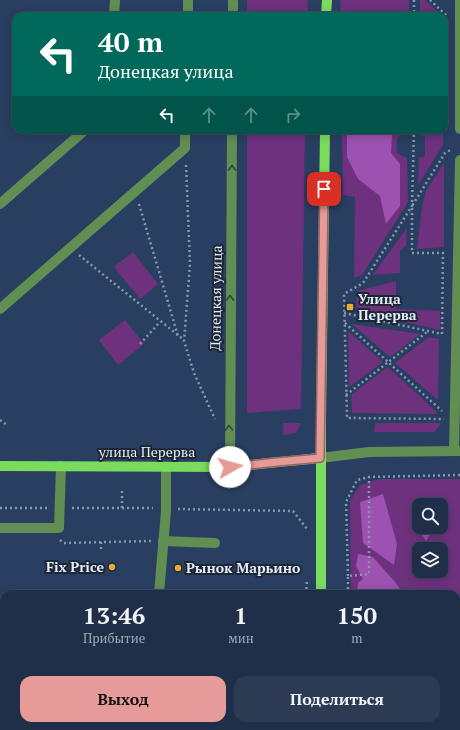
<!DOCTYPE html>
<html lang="ru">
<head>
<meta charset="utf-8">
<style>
  body { margin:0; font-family:"PT Serif",serif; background:#2c3b53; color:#f1f3f6; height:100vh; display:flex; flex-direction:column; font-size:15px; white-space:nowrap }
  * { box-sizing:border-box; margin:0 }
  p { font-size:13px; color:#a1a9b4 }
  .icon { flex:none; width:22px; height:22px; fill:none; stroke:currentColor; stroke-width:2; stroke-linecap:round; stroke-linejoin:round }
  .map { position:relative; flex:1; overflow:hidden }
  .drawer { position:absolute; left:0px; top:590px; width:460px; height:140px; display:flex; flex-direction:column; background:#1f2f49; border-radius:12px 12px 0 0; box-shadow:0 2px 10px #0003,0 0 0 1px #3c4a61 }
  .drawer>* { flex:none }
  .top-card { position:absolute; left:12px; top:12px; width:436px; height:122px; border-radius:12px; box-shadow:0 2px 10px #0003,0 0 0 1px #3c4a61; background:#00695c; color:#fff; overflow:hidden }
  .controls { position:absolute; left:412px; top:498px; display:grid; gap:8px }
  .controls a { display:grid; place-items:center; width:36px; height:36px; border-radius:8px; background:#1f2f49; box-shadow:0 2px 10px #0003,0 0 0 1px #3c4a61; font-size:20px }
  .pin { position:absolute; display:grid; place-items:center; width:34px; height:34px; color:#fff; margin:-17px; border-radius:8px; box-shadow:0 2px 6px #0006 }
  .me { position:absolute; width:44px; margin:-22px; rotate:83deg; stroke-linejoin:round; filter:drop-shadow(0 0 3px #0008) }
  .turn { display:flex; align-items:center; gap:14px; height:84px; padding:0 20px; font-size:18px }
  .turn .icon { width:52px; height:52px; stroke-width:2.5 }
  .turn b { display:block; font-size:28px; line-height:34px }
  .lanes { display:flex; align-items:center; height:38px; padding:0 20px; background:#0003; justify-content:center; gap:20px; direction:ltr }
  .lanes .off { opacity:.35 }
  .eta { display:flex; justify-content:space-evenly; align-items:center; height:68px; text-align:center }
  .eta b { font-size:24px; font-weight:700; line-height:28px }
  .button { display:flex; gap:8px; margin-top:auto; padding:8px 20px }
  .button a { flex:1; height:46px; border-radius:12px; background:#e69b98; color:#111; font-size:16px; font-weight:700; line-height:46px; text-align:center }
  .button a+a { background:#2c3b53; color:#f1f3f6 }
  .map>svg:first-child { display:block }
  .green { fill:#6e317e; fill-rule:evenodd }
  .forest { fill:#9d51b1 }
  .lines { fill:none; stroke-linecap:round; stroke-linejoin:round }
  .path { stroke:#8897af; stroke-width:2.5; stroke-dasharray:2 3; stroke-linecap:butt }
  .minor { stroke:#608e53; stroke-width:10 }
  .major { stroke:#7adb5d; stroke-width:10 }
  .oneway { stroke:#30453e }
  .route-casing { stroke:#966563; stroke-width:10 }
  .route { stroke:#e69b98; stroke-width:7 }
  .poi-dot { fill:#e8ab37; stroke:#1c2635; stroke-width:1.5 }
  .labels { text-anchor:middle; stroke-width:4; stroke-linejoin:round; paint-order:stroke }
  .street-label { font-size:14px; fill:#e6eefb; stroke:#1c2635 }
  .poi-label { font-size:14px; font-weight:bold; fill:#e6eefb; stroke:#1c2635; text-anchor:start }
</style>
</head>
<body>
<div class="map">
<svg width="460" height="730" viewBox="0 0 460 730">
  <rect width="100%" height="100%" fill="#293f61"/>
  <g class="green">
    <polygon points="247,0 308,0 307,16 247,16"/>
    <polygon points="340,0 409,0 409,16 341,16"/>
    <polygon points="420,0 425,0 442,16 420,16"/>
    <polygon points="247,130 305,130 301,409 247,413"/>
    <polygon points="342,130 406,130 397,138 397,153 407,158 408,202 362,275 354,278 355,197 343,195"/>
    <polygon points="420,130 443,130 443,145 418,185 419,158 425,156 425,136 420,135"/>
    <polygon points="444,163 444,247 417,249 422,206 426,191"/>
    <polygon points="407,228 406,246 400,251 400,273 373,275"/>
    <polygon points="133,252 158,284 140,299 114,267"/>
    <polygon points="396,281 396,309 440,311 440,330 356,311 357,291"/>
    <polygon points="125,320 144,344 118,365 99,340"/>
    <polygon points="352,324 420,334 390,357"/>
    <polygon points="348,331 383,362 349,387"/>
    <polygon points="429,337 439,339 438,400 395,363"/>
    <polygon points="388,367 437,412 437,414 352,413 351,395"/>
    <polygon points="283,423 301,423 296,433 283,435"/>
    <polygon points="375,423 442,423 434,432 374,432"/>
    <path d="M381,479h79v139l-4,2v-26h-105l-1,-93 10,-16zM419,505h22v22h-22zM419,549h22v22h-22z"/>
  </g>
  <g class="forest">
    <polygon points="347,130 356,130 373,134 377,130 397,130 392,135 391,153 400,164 400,206 386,224 380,196 358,179 347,157"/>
    <polygon points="383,494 397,544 394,565 363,543 360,502"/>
    <polygon points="410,516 419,518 419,527 434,527 426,541"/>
    <polygon points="358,554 373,557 395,582 404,594 357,594 358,583 363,579 356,566"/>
  </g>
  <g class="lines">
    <g class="path">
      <polyline points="414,0 414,16"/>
      <polyline points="430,0 447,16"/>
      <polyline points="414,130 412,206 363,283 344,294 347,418 444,419"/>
      <polyline points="186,165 190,264 184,341 194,373 215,419"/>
      <polyline points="139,204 178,336"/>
      <polyline points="79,255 184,340"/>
      <polyline points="344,313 442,334"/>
      <polyline points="345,323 442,411"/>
      <polyline points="442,334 443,253 412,253 412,206 445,153 452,149"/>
      <polyline points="140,344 160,322"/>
      <polyline points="346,395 427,332"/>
      <polyline points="0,420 7,425"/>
      <polyline points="0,508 47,508"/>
      <polyline points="72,508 153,508"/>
      <polyline points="122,508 122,491"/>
      <polyline points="178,509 293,511 307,529 307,531"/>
      <polyline points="60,540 64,543 151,541"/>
      <polyline points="101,542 101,550"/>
      <polyline points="348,576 346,502 357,480 369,477 460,475"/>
      <polyline points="306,594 307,580"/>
      <polyline points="348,594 348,576 369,574 369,477"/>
      <polyline points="348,726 348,730"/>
      <polyline points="304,730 304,726"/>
    </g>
    <g class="minor">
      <polyline points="460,0 460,129"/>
      <polyline points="114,16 115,0"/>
      <polyline points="188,16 188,0"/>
      <polyline points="233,16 233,0"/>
      <polyline points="0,204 85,130"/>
      <polyline points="0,309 185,148 185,130"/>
      <polyline points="454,451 460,160"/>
      <polyline points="320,458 369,452 460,451"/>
      <polyline points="230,467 232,130"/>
      <polyline points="0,528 59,528 61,466"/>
      <polyline points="163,541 215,543"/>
      <polyline points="159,594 166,511 166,467"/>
    </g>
    <g class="major">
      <polyline points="326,16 327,0"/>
      <polyline points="0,466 230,467 320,458"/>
      <polyline points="321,594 321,418 325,130"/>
      <polyline points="321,726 321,730"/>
    </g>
  </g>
  <defs><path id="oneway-chevron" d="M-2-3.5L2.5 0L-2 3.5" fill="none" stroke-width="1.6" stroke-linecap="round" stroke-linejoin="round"/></defs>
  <g class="oneway">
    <use href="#oneway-chevron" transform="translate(232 168) rotate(-89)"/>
    <use href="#oneway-chevron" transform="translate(230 298) rotate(-89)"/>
    <use href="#oneway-chevron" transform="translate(229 428) rotate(-90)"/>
  </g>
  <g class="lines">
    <g class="route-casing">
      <polyline id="route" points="230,467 277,462 320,458 324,189"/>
    </g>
    <use href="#route" class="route"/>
  </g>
  <g class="poi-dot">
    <rect x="346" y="303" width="8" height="8" rx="2"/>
    <circle cx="112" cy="567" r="4"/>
    <circle cx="178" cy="568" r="4"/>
  </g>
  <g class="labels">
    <g class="street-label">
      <text transform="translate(216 298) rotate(-89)" y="5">Донецкая улица</text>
      <text x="147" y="457">улица Перерва</text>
    </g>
    <g class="poi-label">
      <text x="358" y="304">Улица<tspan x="358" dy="16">Перерва</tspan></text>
      <text x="104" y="572" text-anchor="end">Fix Price</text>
      <text x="186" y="573">Рынок Марьино</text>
    </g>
  </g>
</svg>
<div class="controls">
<a><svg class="icon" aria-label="search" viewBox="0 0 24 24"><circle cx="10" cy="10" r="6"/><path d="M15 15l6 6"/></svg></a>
<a><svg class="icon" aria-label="layers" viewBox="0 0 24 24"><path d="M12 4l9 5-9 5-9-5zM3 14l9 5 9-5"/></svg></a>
</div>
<div class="pin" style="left:324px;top:189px;background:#d93025"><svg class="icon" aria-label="arrive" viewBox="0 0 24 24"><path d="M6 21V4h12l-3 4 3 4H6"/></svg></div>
<svg class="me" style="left:230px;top:467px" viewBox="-20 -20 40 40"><circle r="19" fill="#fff"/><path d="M0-13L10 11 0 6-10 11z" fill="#e69b98"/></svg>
<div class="top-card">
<div class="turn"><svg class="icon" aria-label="left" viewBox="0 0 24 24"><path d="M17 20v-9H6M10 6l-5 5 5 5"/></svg><div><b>40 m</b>Донецкая улица</div></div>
<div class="lanes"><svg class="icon" aria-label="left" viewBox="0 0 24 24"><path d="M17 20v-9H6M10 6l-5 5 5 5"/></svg><svg class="icon off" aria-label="ahead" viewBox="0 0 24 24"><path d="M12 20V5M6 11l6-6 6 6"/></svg><svg class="icon off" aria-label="ahead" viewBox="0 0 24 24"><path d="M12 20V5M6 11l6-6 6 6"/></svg><svg class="icon off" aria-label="right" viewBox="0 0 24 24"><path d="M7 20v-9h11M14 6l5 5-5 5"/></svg></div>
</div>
<section class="drawer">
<div class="eta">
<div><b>13:46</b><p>Прибытие</p></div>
<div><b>1</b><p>мин</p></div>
<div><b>150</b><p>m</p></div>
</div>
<div class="button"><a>Выход</a><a>Поделиться</a></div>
</section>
</div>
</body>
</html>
